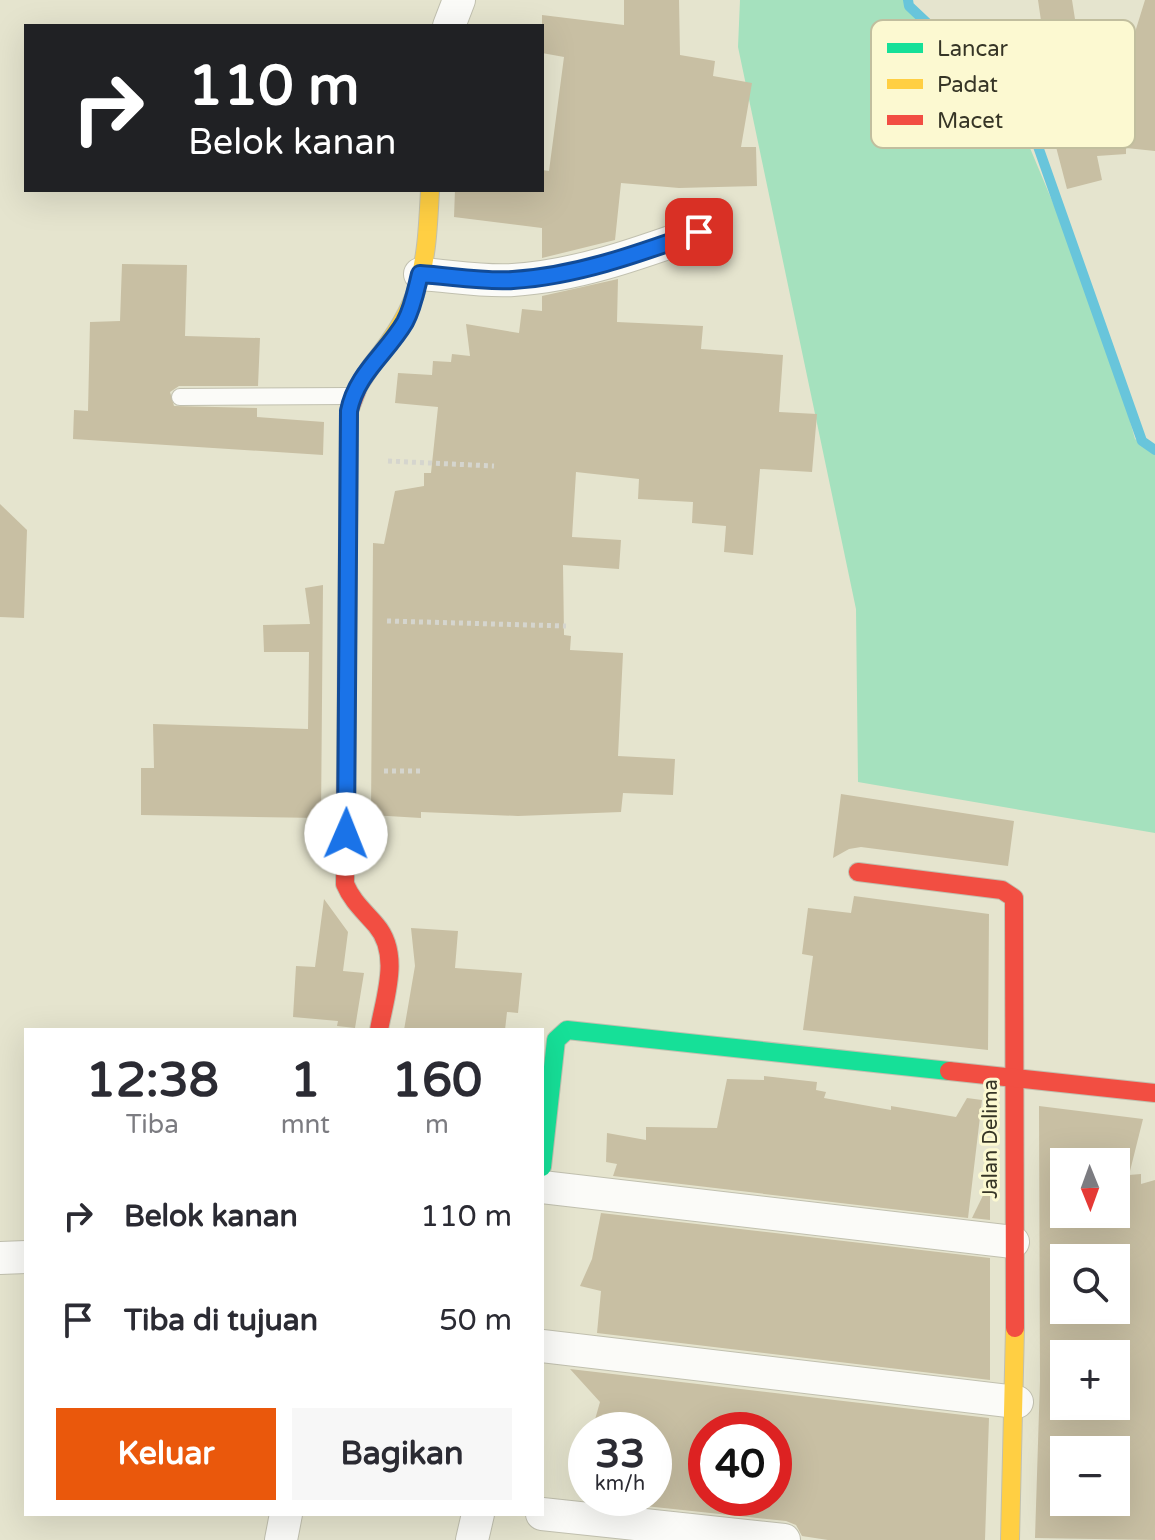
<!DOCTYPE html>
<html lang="id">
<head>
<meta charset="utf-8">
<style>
  body { margin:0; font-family:"Varela Round",sans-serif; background:#f7f7f7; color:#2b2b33; height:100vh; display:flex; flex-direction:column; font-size:30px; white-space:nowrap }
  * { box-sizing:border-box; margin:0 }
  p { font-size:26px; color:#7c7c81 }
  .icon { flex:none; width:44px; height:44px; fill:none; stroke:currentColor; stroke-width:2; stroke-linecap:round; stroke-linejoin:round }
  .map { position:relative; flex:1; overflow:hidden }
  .details { position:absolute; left:24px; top:1028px; width:520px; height:488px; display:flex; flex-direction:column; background:#fff; border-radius:0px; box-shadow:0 8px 32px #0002 }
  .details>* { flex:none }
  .guide { position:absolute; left:24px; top:24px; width:520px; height:168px; border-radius:0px; box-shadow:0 8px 32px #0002; background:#202124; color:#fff; overflow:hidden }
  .needle { width:52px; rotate:179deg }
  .controls { position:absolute; left:1050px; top:1148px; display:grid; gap:16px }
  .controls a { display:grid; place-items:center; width:80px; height:80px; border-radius:0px; background:#fff; box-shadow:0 8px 32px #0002; font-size:40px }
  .speed { position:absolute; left:568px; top:1412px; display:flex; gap:16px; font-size:40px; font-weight:700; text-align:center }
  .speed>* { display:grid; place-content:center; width:104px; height:104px; border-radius:50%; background:#fff; box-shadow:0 8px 32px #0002; line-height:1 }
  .speed small { font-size:20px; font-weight:400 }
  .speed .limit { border:12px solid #d22; background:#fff; color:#111 }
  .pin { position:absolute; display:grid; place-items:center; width:68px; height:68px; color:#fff; margin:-34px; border-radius:16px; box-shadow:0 4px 12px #0006 }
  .me { position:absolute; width:88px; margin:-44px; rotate:1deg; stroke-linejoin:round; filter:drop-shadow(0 0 6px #0008) }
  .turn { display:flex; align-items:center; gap:28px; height:168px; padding:0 32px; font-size:36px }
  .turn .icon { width:104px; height:104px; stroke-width:2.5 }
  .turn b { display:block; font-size:56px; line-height:68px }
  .eta { display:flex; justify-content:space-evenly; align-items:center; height:136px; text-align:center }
  .eta b { font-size:48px; font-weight:700; line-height:56px }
  .button { display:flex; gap:16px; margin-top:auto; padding:16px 32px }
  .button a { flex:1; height:92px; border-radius:0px; background:#ea580c; color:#fff; font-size:32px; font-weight:700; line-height:92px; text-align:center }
  .button a+a { background:#f7f7f7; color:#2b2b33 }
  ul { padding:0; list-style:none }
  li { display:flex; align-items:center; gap:24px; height:104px; padding:0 32px }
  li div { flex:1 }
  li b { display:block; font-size:30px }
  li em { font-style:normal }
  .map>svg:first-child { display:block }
  .green { fill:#a5e1be }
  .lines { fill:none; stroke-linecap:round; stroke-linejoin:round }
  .stream { stroke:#68c5db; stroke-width:10 }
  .building { fill:#c8bfa3; fill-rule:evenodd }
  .lane-casing { stroke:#c1c0af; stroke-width:18 }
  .street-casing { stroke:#c1c0af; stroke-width:34 }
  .fast-casing { stroke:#c1c0af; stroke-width:20 }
  .slow-casing { stroke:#c1c0af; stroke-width:20 }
  .jam-casing { stroke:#c1c0af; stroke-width:20 }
  .path { stroke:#d5d5ce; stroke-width:5; stroke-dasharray:4 4; stroke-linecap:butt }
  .lane { stroke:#fbfbf8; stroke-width:16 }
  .street { stroke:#fbfbf8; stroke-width:32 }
  .fast { stroke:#16e098; stroke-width:18 }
  .slow { stroke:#ffcf43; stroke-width:18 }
  .jam { stroke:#f24e42; stroke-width:18 }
  .route-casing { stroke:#114b97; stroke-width:20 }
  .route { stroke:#1a73e8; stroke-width:14 }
  .labels { text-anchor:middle; stroke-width:6; stroke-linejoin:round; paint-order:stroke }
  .street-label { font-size:20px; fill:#363526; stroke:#fcf9d1 }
  .key { fill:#fcf9d1; stroke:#c1be9e; stroke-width:2 }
  .key-label { font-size:22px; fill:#363526 }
</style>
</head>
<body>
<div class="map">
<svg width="1155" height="1540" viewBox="0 0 1155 1540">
  <rect width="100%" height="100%" fill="#e5e4ce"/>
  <polygon class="green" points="740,0 904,0 1017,117 1102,320 1135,439 1155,452 1155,833 858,782 856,609 738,47"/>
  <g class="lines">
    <polyline class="stream" points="908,0 909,6 1028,118 1142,441 1155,450"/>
  </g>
  <g class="building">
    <polygon points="624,0 679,0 680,55 715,61 713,76 752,83 741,147 756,147 757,186 679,188 621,183 615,240 542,258 542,228 454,217 455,190 542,190 542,170 549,171 564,57 542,53 542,15 624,25"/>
    <polygon points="1038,0 1072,0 1080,51 1096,46 1114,100 1145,0 1155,0 1155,151 1126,148 1126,154 1097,156 1102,180 1067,189 1043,97 1035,100 1025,69 1047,62"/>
    <polygon points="122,264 187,265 185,336 260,338 258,386 179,386 170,392 174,406 257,408 257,417 324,422 323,455 73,439 74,410 88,411 90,322 120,321"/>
    <polygon points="618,279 617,322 703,326 701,349 783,355 779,412 817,414 812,472 760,469 753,555 724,552 726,526 692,523 693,502 638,499 639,479 576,472 572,537 621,540 619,569 563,565 564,635 571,636 570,650 623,653 618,756 675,759 673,795 623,793 621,812 518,816 421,812 421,818 371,815 373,543 384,544 395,491 424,486 424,473 431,473 438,407 395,403 398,373 432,375 433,361 451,362 452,354 470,356 466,324 519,333 522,309 542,311 542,296"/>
    <polygon points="0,504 27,530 24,618 0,617"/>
    <polygon points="323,585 321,818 141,815 141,768 154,768 153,724 308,729 309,652 264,652 263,625 310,624 305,588"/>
    <polygon points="841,794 1014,821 1008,866 861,847 849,849 833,858"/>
    <polygon points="854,896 989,914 988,1050 803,1030 813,956 802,954 808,908 851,913"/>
    <polygon points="324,899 348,932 343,971 364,973 355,1028 337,1026 338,1021 293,1017 296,966 315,967"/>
    <polygon points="411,928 458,931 455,968 522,973 518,1013 507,1012 505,1030 404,1030 415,966"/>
    <polygon points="764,1076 817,1082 816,1090 826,1092 824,1098 891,1110 891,1106 956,1117 967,1098 982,1100 968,1218 613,1176 617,1164 606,1162 607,1133 646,1140 646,1127 717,1128 727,1079 764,1080"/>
    <path d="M1039,1106l104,13 -14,56 12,-1v10l14,-4v360l-120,-2 5,-158zM1064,1162h52v52h-52zM1064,1258h52v52h-52zM1064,1354h52v52h-52zM1064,1450h52v52h-52z"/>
    <polygon points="990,1181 990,1220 972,1218"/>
    <polygon points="601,1213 990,1258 990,1380 597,1333 601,1291 580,1286 592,1259"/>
    <path d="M570,1369l419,49 -4,122h-157l-26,-4 -6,-11 -10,-4 -150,-16v-7h18v-68h-62l8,-28zM706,1430h68v68h-68z"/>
  </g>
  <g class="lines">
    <g class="lane-casing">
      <polyline id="lane" points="180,397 350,396"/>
    </g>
    <g class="street-casing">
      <g id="street">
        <polyline points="449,26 459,0"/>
        <path d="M420,274c31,2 63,8 93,6 64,-4 127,-27 186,-48"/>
        <polyline points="542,1187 1013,1242"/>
        <polyline points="0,1258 26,1257"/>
        <polyline points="542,1346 1017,1402"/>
        <polyline points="542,1514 784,1540"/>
        <polyline points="281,1540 286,1514"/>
        <polyline points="472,1540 478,1514"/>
      </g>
    </g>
    <g class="fast-casing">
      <polyline id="fast" points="542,1167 556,1040 567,1030 949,1071"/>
    </g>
    <g class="slow-casing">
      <g id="slow">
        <path d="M372,365c51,-64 54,-95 58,-175"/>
        <polyline points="1010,1540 1015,1328"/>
      </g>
    </g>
    <g class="jam-casing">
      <g id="jam">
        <path d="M372,365l-13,20 -10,26 -4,473c7,17 19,27 31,41 25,29 9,71 3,105"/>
        <polyline points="858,872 1002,890 1014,898 1015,1328"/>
        <polyline points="949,1071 1155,1093"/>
      </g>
    </g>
    <g class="path">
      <polyline points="388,461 494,466"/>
      <polyline points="387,621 566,626"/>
      <polyline points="384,771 421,771"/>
    </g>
    <use href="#lane" class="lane"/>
    <use href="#street" class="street"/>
    <use href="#fast" class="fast"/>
    <use href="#slow" class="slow"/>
    <use href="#jam" class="jam"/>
  </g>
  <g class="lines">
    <g class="route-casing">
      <path id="route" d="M346,834l3,-423c7,-37 38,-58 56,-89 8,-15 11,-32 15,-48 31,2 63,8 93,6 64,-4 127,-27 186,-48"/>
    </g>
    <use href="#route" class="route"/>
  </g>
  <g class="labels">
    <g class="street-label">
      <text transform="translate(990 1139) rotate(-90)" y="7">Jalan Delima</text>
    </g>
  </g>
  <rect x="871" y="20" width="264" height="128" rx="12" class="key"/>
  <rect x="887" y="43" width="36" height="10" fill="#16e098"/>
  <rect x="887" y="79" width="36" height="10" fill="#ffcf43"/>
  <rect x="887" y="115" width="36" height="10" fill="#f24e42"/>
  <g class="key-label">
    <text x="937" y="56">Lancar</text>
    <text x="937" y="92">Padat</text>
    <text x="937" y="128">Macet</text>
  </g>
</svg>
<div class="controls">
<a><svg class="needle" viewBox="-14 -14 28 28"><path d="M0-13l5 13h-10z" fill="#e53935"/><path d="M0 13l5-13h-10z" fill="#7c7c81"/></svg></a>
<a><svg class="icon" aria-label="search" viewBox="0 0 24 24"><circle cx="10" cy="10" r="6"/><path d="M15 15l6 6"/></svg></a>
<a>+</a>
<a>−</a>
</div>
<div class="speed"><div>33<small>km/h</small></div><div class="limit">40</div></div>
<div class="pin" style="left:699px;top:232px;background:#d93025"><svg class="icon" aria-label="arrive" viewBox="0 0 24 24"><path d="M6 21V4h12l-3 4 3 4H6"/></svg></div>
<svg class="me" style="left:346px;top:834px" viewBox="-20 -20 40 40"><circle r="19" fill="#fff"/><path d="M0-13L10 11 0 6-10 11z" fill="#1a73e8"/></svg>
<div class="guide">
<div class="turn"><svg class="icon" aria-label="right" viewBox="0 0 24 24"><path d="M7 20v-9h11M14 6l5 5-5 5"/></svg><div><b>110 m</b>Belok kanan</div></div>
</div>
<section class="details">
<div class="eta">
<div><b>12:38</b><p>Tiba</p></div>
<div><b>1</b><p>mnt</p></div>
<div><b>160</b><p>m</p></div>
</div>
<ul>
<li><svg class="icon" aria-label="right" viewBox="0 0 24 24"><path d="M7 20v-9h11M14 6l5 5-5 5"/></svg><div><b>Belok kanan</b></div><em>110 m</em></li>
<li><svg class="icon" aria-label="arrive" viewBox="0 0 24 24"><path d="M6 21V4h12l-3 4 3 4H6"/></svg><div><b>Tiba di tujuan</b></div><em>50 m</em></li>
</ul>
<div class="button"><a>Keluar</a><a>Bagikan</a></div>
</section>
</div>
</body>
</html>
